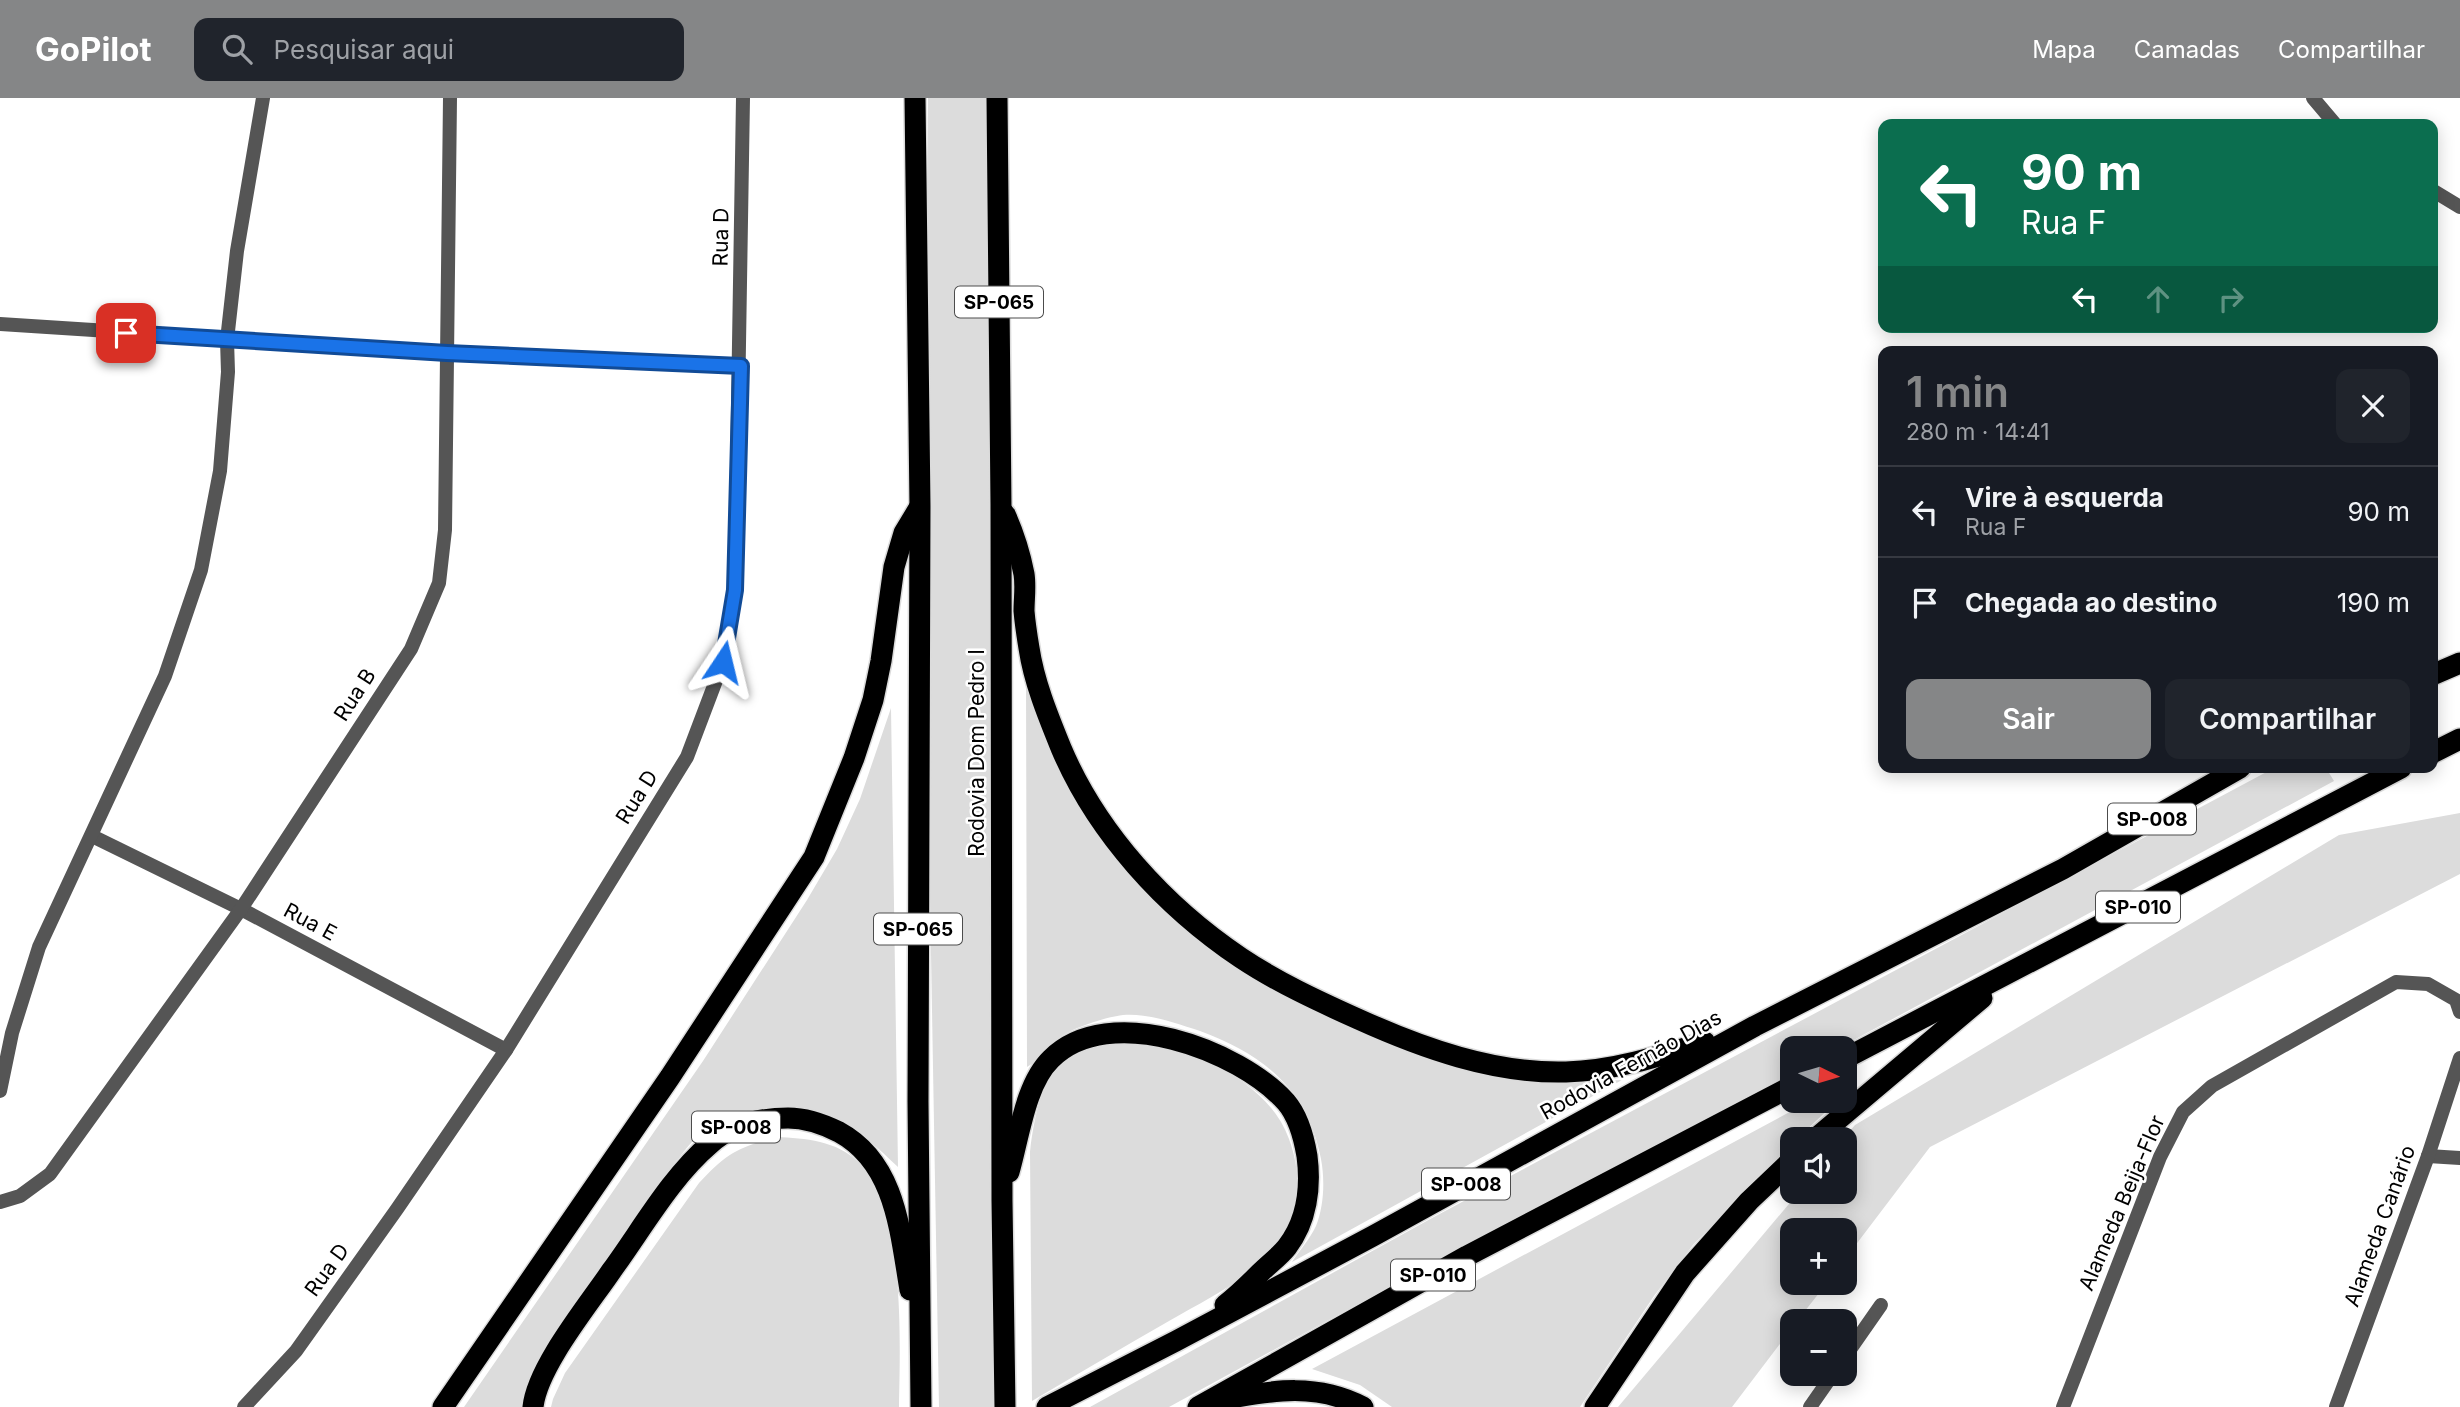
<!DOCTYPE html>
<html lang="pt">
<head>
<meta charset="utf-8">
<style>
  body { margin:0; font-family:Inter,sans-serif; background:#20242c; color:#f1f3f6; height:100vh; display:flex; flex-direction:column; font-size:26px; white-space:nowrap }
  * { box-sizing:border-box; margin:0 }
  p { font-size:23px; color:#9ea1a6 }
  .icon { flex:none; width:38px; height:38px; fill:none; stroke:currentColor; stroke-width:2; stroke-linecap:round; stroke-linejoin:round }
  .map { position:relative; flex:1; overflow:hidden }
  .sheet { position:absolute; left:1878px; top:248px; width:560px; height:427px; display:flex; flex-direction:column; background:#171b24; border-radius:14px; box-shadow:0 4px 18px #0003 }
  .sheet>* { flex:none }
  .guide { position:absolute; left:1878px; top:21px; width:560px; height:214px; border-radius:14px; box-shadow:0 4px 18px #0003; background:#0b6e4f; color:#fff; overflow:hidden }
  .needle { width:46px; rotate:95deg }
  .fabs { position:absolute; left:1780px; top:938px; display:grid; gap:14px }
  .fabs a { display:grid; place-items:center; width:77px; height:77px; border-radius:14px; background:#171b24; box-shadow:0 4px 18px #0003; font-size:35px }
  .pin { position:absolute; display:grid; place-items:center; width:60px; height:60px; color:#fff; margin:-30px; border-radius:14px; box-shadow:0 4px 10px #0006 }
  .me { position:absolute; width:77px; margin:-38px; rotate:10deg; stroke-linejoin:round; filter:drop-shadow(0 0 5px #0008) }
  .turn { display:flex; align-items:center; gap:24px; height:147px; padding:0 28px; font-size:32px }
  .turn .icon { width:91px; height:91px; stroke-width:2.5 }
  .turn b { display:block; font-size:49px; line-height:60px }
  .lanes { display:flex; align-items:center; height:66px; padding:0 28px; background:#0003; justify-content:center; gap:35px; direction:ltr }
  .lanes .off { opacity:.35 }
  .round { display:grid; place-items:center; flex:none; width:74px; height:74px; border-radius:14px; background:#20242c }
  .overview { display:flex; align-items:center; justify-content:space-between; height:119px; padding:0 28px }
  h1 { font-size:42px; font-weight:600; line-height:52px; color:#858687 }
  .button { display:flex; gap:14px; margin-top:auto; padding:14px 28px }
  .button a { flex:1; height:80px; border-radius:14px; background:#858687; color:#fff; font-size:28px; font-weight:600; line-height:80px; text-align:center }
  .button a+a { background:#20242c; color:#f1f3f6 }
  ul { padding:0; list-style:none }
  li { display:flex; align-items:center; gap:21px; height:91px; padding:0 28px; border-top:2px solid #363941 }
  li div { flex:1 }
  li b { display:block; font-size:26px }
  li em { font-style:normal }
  header { display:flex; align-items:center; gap:42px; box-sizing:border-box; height:98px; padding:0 35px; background:#858687; color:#fff }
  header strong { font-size:33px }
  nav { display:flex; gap:38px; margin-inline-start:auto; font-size:24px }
  .search { width:490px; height:63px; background:#20242c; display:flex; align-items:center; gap:18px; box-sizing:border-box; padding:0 24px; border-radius:14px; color:#9ea1a6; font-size:26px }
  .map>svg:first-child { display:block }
  .green { fill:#dcdcdc }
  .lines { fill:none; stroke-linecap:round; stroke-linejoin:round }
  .motorway-casing { stroke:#dbdbdb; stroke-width:24 }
  .minor { stroke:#555; stroke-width:14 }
  .motorway { stroke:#000; stroke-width:21 }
  .route-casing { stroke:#114b97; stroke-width:18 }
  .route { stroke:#1a73e8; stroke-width:12 }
  .labels { text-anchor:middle; stroke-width:5; stroke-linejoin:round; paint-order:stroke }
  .shield { fill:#fff; stroke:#4c4c4c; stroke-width:2 }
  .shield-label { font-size:19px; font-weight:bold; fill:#000 }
  .street-label { font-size:21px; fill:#000; stroke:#fff }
</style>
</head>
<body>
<header>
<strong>GoPilot</strong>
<div class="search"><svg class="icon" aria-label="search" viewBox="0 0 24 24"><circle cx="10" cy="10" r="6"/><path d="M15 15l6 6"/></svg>Pesquisar aqui</div>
<nav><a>Mapa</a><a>Camadas</a><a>Compartilhar</a></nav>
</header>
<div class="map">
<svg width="2460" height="1309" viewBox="0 0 2460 1309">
  <rect width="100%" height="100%" fill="#fff"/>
  <g class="green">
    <polygon points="928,0 987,0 992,624 993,1309 939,1309 927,629"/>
    <path d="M1026,581c12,36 23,73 41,106 17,32 41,61 63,89l256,167 88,32 95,9 53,-2 -330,182c7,-11 18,-23 24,-36 8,-20 9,-46 5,-67 -13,-69 -58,-105 -121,-128 -25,-8 -51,-18 -77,-16 -17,2 -52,13 -65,24 -11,10 -18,20 -31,28z"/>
    <path d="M891,610l7,459c-48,-47 -84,-70 -153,-53 -15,4 -36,12 -48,23 -9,8 -16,19 -24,28l-141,209 -11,33h-57l239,-346 104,-161 30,-51 23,-50z"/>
    <polygon points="2274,670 2326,670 2334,683 1839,950 1792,950 1792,975 1457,1152 1169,1309 1090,1309 1432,1120"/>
    <polygon points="2460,715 2460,776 1930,1049 1845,1161 1844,1132 1792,1132 1792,1185 1827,1185 1797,1223 1792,1223 1792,1230 1732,1309 1618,1309 1799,1094 1844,1094 1843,1041 1855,1027 2339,737"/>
    <path d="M1141,942c55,12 127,41 148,99 12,32 13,73 -8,102 -27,36 -74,58 -112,80 -46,26 -91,53 -137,80l-2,-249c10,-80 27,-107 111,-112z"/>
    <polygon points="1810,1003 1837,1003 1797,1041 1792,1041 1792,1047 1693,1147 1654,1198 1580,1309 1392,1309 1360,1287 1312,1271"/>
    <path d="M777,1039c27,1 61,4 81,25 48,48 42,180 41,245h-348l2,-8 12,-26 134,-190c27,-29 39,-36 78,-46z"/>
  </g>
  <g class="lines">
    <g class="motorway-casing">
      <g id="motorway">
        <polyline points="915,0 920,408 918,1004 921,1309"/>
        <polyline points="997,0 1001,407 1002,1103 1005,1309"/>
        <path d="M1005,416c9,20 15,39 19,60 2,12 0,25 0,37 1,12 3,25 5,37 5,34 19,68 32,100 36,85 104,159 180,210 36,24 77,43 117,61 64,29 136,55 208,53 47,-1 94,-16 139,-30"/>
        <polyline points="2432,577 2460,565"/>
        <polyline points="2432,655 2460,641"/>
        <polyline points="1844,961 2401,670"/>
        <polyline points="1815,1041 1982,900"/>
        <path d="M1009,1074c10,-34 16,-88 42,-113 58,-58 188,-9 235,43 12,14 18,36 21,54 4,31 0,65 -20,91 -7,9 -18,17 -27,26 -11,11 -22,22 -35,32"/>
        <path d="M1226,1301c47,-9 92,-16 137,8"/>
        <polyline points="443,1309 670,979 814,759 854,660 873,602 881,563 894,469 904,435 919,410"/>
        <path d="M533,1309c4,-40 56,-103 79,-137 30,-41 59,-93 98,-126 22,-20 49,-26 78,-26 18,0 35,6 51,14 57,31 61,100 71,158"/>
        <polyline points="1047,1309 1176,1243 1373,1138 1755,928 2063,771 2240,670"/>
        <polyline points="1198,1309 1467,1158 1792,988"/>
        <polyline points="1595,1309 1685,1175 1749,1103 1792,1062"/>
      </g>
    </g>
    <g class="minor">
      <polyline points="2313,0 2335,26"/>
      <polyline points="2432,92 2460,109"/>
      <polyline points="0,226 447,255 741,268"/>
      <polyline points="92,738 241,811 506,952"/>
      <polyline points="0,993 12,935 39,849 165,578 201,472 220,373 228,274 227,242 237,153 263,0"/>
      <polyline points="2428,1058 2460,1060"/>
      <polyline points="0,1104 20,1098 50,1076 241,811 411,551 439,485 445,432 450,0"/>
      <polyline points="1844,1260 1881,1207"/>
      <polyline points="244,1309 296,1253 397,1111 506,952 687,659 723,564 735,492 743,0"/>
      <polyline points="1810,1309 1833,1276"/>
      <polyline points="2063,1309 2160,1059 2183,1014 2212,988 2396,884 2428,886 2456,902 2460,914"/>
      <polyline points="2336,1309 2428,1058 2460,960"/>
    </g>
    <use href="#motorway" class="motorway"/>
  </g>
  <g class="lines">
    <g class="route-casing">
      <polyline id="route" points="126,235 447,255 741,268 735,492 723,564"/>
    </g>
    <use href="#route" class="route"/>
  </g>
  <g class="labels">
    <g class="shield">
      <rect x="955" y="188.5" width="88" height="31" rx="5"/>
      <rect x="2108" y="705.5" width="88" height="31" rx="5"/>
      <rect x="2096" y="793.5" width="84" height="31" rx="5"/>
      <rect x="874" y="815.5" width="88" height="31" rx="5"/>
      <rect x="692" y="1013.5" width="88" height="31" rx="5"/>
      <rect x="1422" y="1070.5" width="88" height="31" rx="5"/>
      <rect x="1391" y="1161.5" width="84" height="31" rx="5"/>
    </g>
    <g class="shield-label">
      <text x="999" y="211">SP-065</text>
      <text x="2152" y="728">SP-008</text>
      <text x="2138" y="816">SP-010</text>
      <text x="918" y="838">SP-065</text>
      <text x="736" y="1036">SP-008</text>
      <text x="1466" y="1093">SP-008</text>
      <text x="1433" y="1184">SP-010</text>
    </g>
    <g class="street-label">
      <text transform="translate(721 139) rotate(-89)" y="7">Rua D</text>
      <text transform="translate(355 597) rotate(-57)" y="7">Rua B</text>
      <text transform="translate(977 655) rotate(-90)" y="7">Rodovia Dom Pedro I</text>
      <text transform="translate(637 699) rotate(-58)" y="7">Rua D</text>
      <text transform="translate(310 824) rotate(28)" y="7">Rua E</text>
      <text transform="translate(1631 967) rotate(-29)" y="7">Rodovia Fernão Dias</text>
      <text transform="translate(2122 1105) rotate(-67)" y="7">Alameda Beija-Flor</text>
      <text transform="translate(2380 1128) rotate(-70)" y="7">Alameda Canário</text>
      <text transform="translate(327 1172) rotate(-54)" y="7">Rua D</text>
    </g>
  </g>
</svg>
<div class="fabs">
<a><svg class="needle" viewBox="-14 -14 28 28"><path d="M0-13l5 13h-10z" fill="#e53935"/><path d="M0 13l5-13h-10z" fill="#9ea1a6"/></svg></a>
<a><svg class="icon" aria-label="sound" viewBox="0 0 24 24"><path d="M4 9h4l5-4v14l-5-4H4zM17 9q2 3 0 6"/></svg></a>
<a>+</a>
<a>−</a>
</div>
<div class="pin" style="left:126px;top:235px;background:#d93025"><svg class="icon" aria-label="arrive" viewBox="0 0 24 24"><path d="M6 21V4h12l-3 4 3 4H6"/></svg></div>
<svg class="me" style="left:723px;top:564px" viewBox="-20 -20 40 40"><path d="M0-17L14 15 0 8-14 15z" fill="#1a73e8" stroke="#fff" stroke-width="4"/></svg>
<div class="guide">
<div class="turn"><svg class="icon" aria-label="left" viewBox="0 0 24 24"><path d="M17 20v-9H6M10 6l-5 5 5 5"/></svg><div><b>90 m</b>Rua F</div></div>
<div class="lanes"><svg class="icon" aria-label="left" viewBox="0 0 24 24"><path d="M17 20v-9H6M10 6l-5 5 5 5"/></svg><svg class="icon off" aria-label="ahead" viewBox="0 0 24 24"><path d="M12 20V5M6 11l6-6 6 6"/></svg><svg class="icon off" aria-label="right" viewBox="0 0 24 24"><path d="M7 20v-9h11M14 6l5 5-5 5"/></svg></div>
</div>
<section class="sheet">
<div class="overview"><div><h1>1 min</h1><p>280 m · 14:41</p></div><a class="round"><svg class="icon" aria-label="close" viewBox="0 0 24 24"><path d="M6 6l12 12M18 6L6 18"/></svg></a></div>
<ul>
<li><svg class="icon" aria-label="left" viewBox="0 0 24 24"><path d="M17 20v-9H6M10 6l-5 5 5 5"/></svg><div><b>Vire à esquerda</b><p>Rua F</p></div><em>90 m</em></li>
<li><svg class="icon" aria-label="arrive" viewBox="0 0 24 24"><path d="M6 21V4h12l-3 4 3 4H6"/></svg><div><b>Chegada ao destino</b></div><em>190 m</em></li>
</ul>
<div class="button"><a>Sair</a><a>Compartilhar</a></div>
</section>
</div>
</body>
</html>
